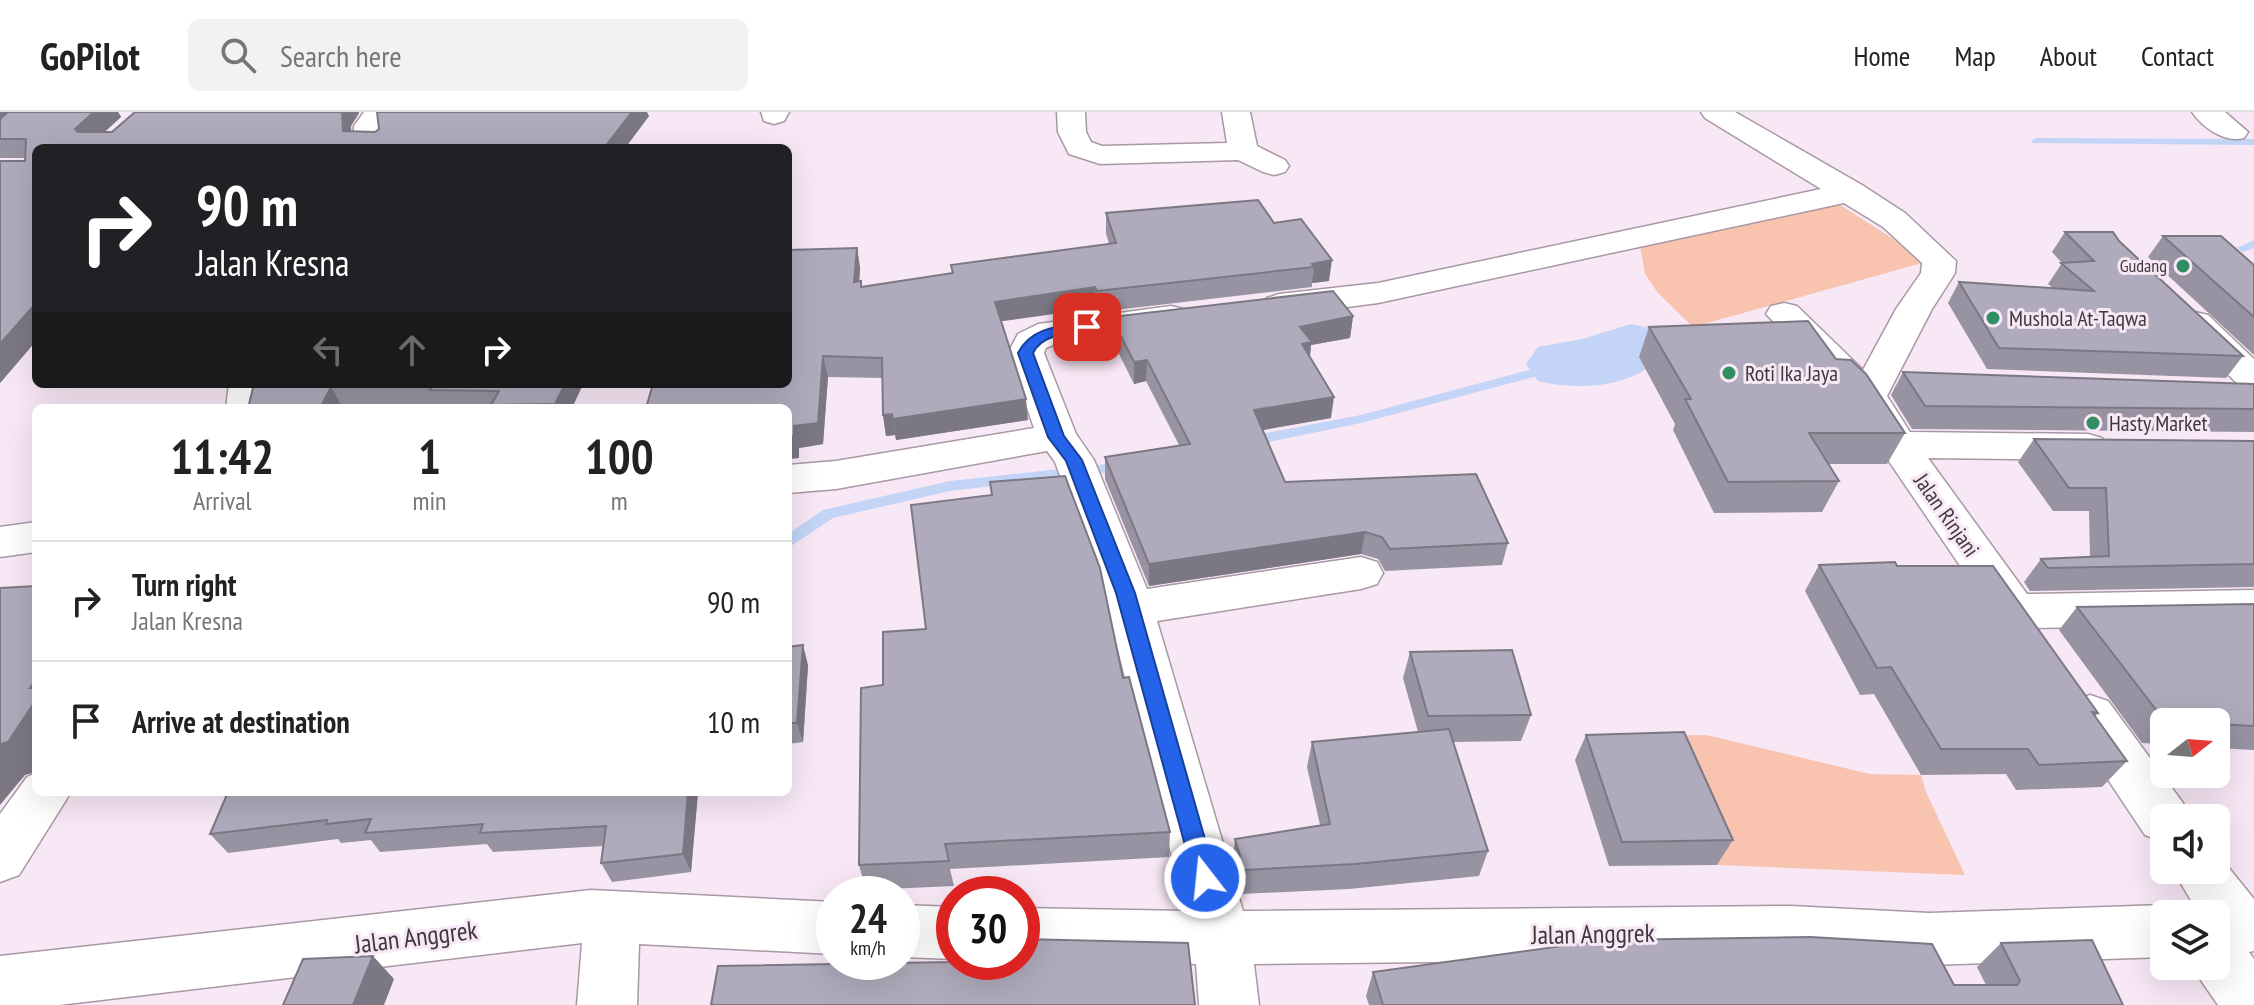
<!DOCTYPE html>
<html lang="en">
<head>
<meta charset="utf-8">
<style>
  body { margin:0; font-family:"PT Sans Narrow",sans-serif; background:#f2f2f2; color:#222; height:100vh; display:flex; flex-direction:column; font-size:30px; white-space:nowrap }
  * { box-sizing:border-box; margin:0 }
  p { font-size:26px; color:#767676 }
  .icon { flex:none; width:44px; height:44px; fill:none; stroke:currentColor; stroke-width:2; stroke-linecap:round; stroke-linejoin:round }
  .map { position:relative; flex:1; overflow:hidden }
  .panel { position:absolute; left:32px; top:292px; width:760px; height:392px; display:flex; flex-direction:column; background:#fff; border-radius:12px; box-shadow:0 8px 32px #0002 }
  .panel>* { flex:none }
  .top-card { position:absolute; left:32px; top:32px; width:760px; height:244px; border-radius:12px; box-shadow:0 8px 32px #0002; background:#202124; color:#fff; overflow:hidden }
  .needle { width:52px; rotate:73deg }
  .tools { position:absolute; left:2150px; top:596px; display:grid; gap:16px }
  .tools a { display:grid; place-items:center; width:80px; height:80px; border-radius:12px; background:#fff; box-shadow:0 8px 32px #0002; font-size:40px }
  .speed { position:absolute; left:816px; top:764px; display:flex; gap:16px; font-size:40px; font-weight:700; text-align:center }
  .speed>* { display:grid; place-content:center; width:104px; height:104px; border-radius:50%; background:#fff; box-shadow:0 8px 32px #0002; line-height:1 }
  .speed small { font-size:20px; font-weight:400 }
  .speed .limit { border:12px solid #d22; background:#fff; color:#111 }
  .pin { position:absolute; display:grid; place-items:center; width:68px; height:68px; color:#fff; margin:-34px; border-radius:16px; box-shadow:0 4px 12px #0006 }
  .me { position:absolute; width:88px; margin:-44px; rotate:344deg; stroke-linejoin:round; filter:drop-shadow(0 0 6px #0008) }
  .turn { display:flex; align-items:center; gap:28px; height:168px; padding:0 32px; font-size:36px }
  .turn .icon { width:104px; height:104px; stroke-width:2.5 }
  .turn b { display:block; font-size:56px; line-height:68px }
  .lanes { display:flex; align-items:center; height:76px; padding:0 32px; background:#0003; justify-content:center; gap:40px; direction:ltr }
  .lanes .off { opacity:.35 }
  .eta { display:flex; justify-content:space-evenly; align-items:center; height:136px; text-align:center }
  .eta b { font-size:48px; font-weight:700; line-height:56px }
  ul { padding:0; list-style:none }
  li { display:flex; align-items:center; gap:24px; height:120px; padding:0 32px; border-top:2px solid #e0e0e0 }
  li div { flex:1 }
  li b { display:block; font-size:30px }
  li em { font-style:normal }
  header { display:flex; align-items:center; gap:48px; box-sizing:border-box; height:112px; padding:0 40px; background:#fff; border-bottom:2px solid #e0e0e0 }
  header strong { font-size:38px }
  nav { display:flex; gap:44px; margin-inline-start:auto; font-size:28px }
  .search { width:560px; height:72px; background:#f2f2f2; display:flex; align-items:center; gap:20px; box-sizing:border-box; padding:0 28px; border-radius:12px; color:#767676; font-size:30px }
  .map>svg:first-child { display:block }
  .green { fill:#f8c4af }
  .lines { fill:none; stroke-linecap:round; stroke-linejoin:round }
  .stream { fill:#c3d4f6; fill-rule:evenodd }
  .river { fill:#c3d4f6; fill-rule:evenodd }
  .street-casing { stroke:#a898a5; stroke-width:3 }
  .street { fill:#fff; fill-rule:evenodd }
  .wall { fill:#9793a2 }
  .shaded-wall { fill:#7b7884 }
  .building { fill:#b0abbc; stroke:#7b7884; stroke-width:2 }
  .route { fill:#2563eb; stroke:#184099; stroke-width:2 }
  .poi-dot { fill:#308d64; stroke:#f8e7f5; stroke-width:3 }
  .labels { text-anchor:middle; stroke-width:6; stroke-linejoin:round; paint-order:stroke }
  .far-poi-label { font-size:18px; fill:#3f393e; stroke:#f8e7f5; text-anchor:end }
  .poi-label { font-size:22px; fill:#3f393e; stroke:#f8e7f5; text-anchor:start }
  .street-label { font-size:22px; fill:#3f393e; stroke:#f8e7f5 }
  .near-street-label { font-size:26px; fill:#3f393e; stroke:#f8e7f5 }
</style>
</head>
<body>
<header>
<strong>GoPilot</strong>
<div class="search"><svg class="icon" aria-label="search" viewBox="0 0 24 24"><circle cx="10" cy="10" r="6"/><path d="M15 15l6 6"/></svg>Search here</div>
<nav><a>Home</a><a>Map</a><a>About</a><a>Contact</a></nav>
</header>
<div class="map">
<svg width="2254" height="893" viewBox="0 0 2254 893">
  <rect width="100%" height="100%" fill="#f8e7f5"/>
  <g class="green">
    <polygon points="1815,77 1895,128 1922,151 1693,215 1658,181 1645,162 1638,122"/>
    <polygon points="1706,623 1870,662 1921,663 1926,680 1965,763 1717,753 1671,646 1648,624"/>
  </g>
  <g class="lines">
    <g class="stream">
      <polygon points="2036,26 2254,27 2254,33 2032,31 2031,29"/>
      <polygon points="2254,128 2254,136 2243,140 2237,136"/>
      <polygon points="1566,248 1573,252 1571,255 1361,311 1245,335 1238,330 1245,325 1361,303"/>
      <polygon points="1124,350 1131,355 1129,358 950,379 833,406 788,436 788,422 823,398 950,369"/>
    </g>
    <path class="river" d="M1631,212l28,6 11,17c-28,40 -88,45 -132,34l-12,-17 12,-17 44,-8z"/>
    <g class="street-casing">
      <g id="street">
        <polygon points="364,0 392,0 382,14 384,36 354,36 354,14"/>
        <polygon points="761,0 789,0 784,9 774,12 764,9"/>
        <polygon points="1057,0 1085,0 1086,20 1091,30 1102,34 1227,31 1222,0 1250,0 1257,34 1285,48 1289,54 1285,60 1274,63 1263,60 1238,48 1100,52 1069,42 1058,20"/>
        <polygon points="1701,0 1735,0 1862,73 1905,101 1956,149 1955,161 1932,197 1887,284 1910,320 2088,322 2102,326 2108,335 2102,344 2088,348 1928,346 2027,482 2254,478 2254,512 2028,516 2017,519 2001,514 1884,342 1853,291 1766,202 1771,194 1784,191 1797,194 1863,258 1896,197 1921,161 1922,151 1883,115 1844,91 1378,191 1279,204 1267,200 1261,193 1267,186 1279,182 1378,171 1821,77 1705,6"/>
        <path d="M2192,0h33l23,20 -4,6c-19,5 -41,-10 -52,-26z"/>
        <polygon points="1171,194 1184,197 1189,205 1184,213 1060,230 1046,236 1044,241 1076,322 1094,348 1147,477 1361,445 1377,450 1383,461 1377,472 1361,477 1157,509 1243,799 1791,794 1929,801 2164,793 2185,802 2164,802 2164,845 1929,853 1791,846 1254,852 1259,893 1199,893 1196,852 1022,848 1022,796 1186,799 1103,481 1055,350 1047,339 836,377 788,381 788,353 836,349 1034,316 1008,241 1018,222 1038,212"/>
        <polygon points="2195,200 2208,203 2254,247 2254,278 2241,275 2182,219 2177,211 2182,203"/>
        <polygon points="229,272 267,272 264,296 226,296"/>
        <polygon points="36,410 36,440 0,445 0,415"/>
        <polygon points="2090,583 2108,589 2183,691 2190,706 2164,706 2164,730 2145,723 2065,603 2072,589"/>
        <polygon points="36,661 36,680 71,680 19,763 0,770 0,702 27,665"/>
        <polygon points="2216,740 2254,787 2254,839 2249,840 2254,847 2254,893 2218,893 2191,854 2216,854 2216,802 2199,802 2173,758 2216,758"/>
        <polygon points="591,778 834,790 834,842 639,832 637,893 577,893 582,831 59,893 0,893 0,844"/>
        <polygon points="902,793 954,795 954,847 902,845"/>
      </g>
    </g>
    <use href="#street" class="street"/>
  </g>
  <g class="wall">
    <polygon points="0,0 118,0 121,5 104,20 359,1 351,14 351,19 375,20 649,4 625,36 36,36 36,229 0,271 25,46 0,46"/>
    <polygon points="1106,101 1274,111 1329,169 1312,171 1312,175 1098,200 1096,196 1001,209 1028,308 896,328 895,323 886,324 883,303 882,266 828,265 823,332 799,336 799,346 788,347 788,296 857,136 860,156 859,170 862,175 952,161 951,153 1109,132 1106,121"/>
    <polygon points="2065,120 2119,129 2243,244 2226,266 1987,257 1948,191 1959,170 2053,176 2048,172 2062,151 2052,140"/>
    <polygon points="2163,124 2254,153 2254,243 2148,145"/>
    <polygon points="1353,204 1350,226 1311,233 1310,245 1331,306 1262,318 1285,370 1508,431 1502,453 1385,459 1378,447 1361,442 1149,474 1105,367 1105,345 1179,333 1146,269 1134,272 1111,226 1111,205"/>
    <polygon points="1649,215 1836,247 1905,321 1887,352 1828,352 1839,369 1822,400 1714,401 1673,318 1675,312 1639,245"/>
    <polygon points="1903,260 2254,272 2254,320 1912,317 1891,283"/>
    <polygon points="254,272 583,272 572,296 439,296 438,294 248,296"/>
    <polygon points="2034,327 2254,329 2254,475 2030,479 2024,470 2041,447 2090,445 2089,399 2053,399 2018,350"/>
    <polygon points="1819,453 1897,454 2098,601 2095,605 2127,649 2102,675 2016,678 2006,662 1921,663 1874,582 1860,583 1805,479"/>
    <polygon points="2254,492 2254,638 2216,636 2216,610 2164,610 2164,632 2142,631 2059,518 2077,495"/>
    <polygon points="788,535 808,553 803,630 788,632"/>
    <polygon points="1410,540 1531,603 1521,629 1453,630 1488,739 1479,764 1349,777 1241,782 1232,751 1235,727 1320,713 1307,655 1312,630 1418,620 1403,566"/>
    <polygon points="1123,566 1170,720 1169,745 950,757 954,774 866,778 859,753"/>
    <polygon points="1586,623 1733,728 1717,753 1609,754 1575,648"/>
    <polygon points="228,680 698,680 691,760 612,770 601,751 604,734 493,740 487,732 380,740 371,728 341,731 338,727 228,741 210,722"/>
    <polygon points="2001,831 2123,893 1369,893 1366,884 1373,860 1986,873 1977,855"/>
  </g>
  <g class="shaded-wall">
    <polygon points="0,0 8,0 0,8"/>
    <polygon points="94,0 118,0 121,5 87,36 75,17"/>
    <polygon points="342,0 359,0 359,1 351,14 352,36 343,19"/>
    <polygon points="632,0 647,0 649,4 625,36 604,36"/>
    <polygon points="857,136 860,156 858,190 854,170"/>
    <polygon points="1332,148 1329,169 1312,171 1314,155 1312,152"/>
    <polygon points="1095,175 1096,196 996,210 995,190"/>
    <polygon points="36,191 36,229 0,271 0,232"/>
    <polygon points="1353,204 1350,226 1311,233 1309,252 1299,254 1300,215"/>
    <polygon points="823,244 828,265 823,332 799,336 799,346 788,347 788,325"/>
    <polygon points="1147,248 1146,269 1134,272 1134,250"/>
    <polygon points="565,272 583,272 572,296 557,296 555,292"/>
    <polygon points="331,275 343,296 320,296"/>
    <polygon points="1334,285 1331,306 1252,320 1254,298"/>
    <polygon points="1026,287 1028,308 896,328 893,307"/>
    <polygon points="892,302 895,323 886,324 883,303"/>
    <polygon points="1365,420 1361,442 1149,474 1149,452"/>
    <polygon points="803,533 808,553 803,630 797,611"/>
    <polygon points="36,588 36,660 25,663 0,693 0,632"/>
    <polygon points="688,680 698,680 691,760 683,742"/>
    <polygon points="373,844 394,867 384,893 353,893"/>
  </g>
  <g class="building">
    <polygon points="8,0 94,0 75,17 78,20 112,20 135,0 342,0 343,19 375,20 379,17 377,0 632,0 604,36 36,36 36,191 0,232 0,49 25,49 26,27 0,27 0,7"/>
    <polygon points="1258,88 1274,111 1301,107 1332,148 1312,152 1314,155 1097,179 1095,175 995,190 1026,287 893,307 892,302 883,303 882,246 823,244 818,311 794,314 794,324 788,325 788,296 646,296 653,272 788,272 788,138 857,136 854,170 861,169 861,175 953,161 951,153 1116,131 1106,101"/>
    <polygon points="2065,120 2113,120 2119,129 2243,244 1999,236 1959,170 2094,179 2061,151 2094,149"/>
    <polygon points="2163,124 2221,124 2254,153 2254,205"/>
    <polygon points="1333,179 1353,204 1300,215 1312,230 1302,232 1334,285 1254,298 1285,370 1476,362 1508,431 1390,437 1382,425 1365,420 1149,452 1105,345 1190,332 1147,248 1134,250 1111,205"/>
    <polygon points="1808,209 1836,247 1851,248 1866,262 1905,321 1809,321 1839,369 1728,370 1685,287 1691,287 1649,215"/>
    <polygon points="1903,260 2254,272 2254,297 1925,294"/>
    <polygon points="254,272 565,272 555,292 491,293 499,279 430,278 433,273 331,275 320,296 248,296"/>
    <polygon points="2034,327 2254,329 2254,452 2048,456 2041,447 2109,444 2106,376 2069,376"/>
    <polygon points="1065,364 1100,456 1123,566 1129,565 1170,720 945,732 949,749 859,753 861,576 883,573 883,520 926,517 911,393 992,383 990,370"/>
    <polygon points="1895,450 1897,454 1993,454 2098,601 2092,600 2127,649 2039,653 2028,637 1941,637 1891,555 1877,556 1819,453"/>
    <polygon points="36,474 36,567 30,576 36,576 36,588 8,630 0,632 0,476"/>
    <polygon points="2254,492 2254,614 2216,612 2216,610 2164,608 2077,495"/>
    <polygon points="803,533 797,611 788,611 788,535"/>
    <polygon points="1512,538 1531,603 1428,604 1410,540"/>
    <polygon points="1449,617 1488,739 1355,752 1244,758 1235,727 1330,712 1312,630"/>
    <polygon points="1684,620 1733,728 1622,730 1586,623"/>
    <polygon points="228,680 688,680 683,742 601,751 606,714 480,721 483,712 365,721 371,707 326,712 327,708 210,722"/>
    <polygon points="1810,825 1932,832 1954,873 2017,873 2020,869 2001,831 2092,828 2123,893 1383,893 1373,860 1606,828"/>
    <polygon points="1022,827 1188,831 1195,893 711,893 718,854 953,850 954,844 954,850 1022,850"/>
    <polygon points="373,844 353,893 283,893 303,847"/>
  </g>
  <path class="route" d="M1087,210l7,5 -2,3c-20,4 -49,2 -59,23l31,83 18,24 53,133 81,285 -3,7 -8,3 -8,-3 -3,-7 -78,-285 -50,-132 -18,-24 -30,-84c13,-26 42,-27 69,-31z"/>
  <g class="poi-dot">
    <circle cx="2183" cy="154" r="8"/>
    <circle cx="1993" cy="206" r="8"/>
    <circle cx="1729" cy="261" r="8"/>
    <circle cx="2093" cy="311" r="8"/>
  </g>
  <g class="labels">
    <g class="far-poi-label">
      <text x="2167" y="160">Gudang</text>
    </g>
    <g class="poi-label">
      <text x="2009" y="214">Mushola At-Taqwa</text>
      <text x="1745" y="269">Roti Ika Jaya</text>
      <text x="2109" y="319">Hasty Market</text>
    </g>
    <g class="street-label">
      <text transform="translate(1947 403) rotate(55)" y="8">Jalan Rinjani</text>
    </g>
    <g class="near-street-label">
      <text transform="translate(1593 822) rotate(-1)" y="9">Jalan Anggrek</text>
      <text transform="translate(416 825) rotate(-7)" y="9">Jalan Anggrek</text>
    </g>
  </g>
</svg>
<div class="tools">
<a><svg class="needle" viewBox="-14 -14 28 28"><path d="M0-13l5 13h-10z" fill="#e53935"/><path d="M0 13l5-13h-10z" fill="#767676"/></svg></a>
<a><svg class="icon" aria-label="sound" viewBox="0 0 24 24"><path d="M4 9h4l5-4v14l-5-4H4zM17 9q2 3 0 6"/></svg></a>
<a><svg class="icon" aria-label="layers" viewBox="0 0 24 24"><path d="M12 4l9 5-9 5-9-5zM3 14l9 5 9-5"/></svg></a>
</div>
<div class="speed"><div>24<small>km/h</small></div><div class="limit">30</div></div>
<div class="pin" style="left:1087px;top:215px;background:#d93025"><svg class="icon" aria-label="arrive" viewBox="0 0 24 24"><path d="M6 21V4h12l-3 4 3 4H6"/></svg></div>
<svg class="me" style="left:1205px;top:766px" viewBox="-20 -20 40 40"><circle r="17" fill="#2563eb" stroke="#fff" stroke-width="3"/><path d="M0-11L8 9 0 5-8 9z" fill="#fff"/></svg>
<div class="top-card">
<div class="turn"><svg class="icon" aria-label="right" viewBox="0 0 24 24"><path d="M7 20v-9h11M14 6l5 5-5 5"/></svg><div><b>90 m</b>Jalan Kresna</div></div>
<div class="lanes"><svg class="icon off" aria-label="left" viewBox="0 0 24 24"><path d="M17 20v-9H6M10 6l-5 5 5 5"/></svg><svg class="icon off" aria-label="ahead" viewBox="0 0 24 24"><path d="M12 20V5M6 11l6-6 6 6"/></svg><svg class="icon" aria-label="right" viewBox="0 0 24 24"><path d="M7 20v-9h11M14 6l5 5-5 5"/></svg></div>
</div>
<section class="panel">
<div class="eta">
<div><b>11:42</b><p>Arrival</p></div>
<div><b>1</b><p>min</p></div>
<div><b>100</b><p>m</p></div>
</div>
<ul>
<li><svg class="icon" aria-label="right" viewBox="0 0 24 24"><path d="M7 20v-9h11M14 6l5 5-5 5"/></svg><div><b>Turn right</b><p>Jalan Kresna</p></div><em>90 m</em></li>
<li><svg class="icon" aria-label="arrive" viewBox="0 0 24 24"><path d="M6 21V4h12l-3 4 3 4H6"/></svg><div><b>Arrive at destination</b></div><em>10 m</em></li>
</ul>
</section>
</div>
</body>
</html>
